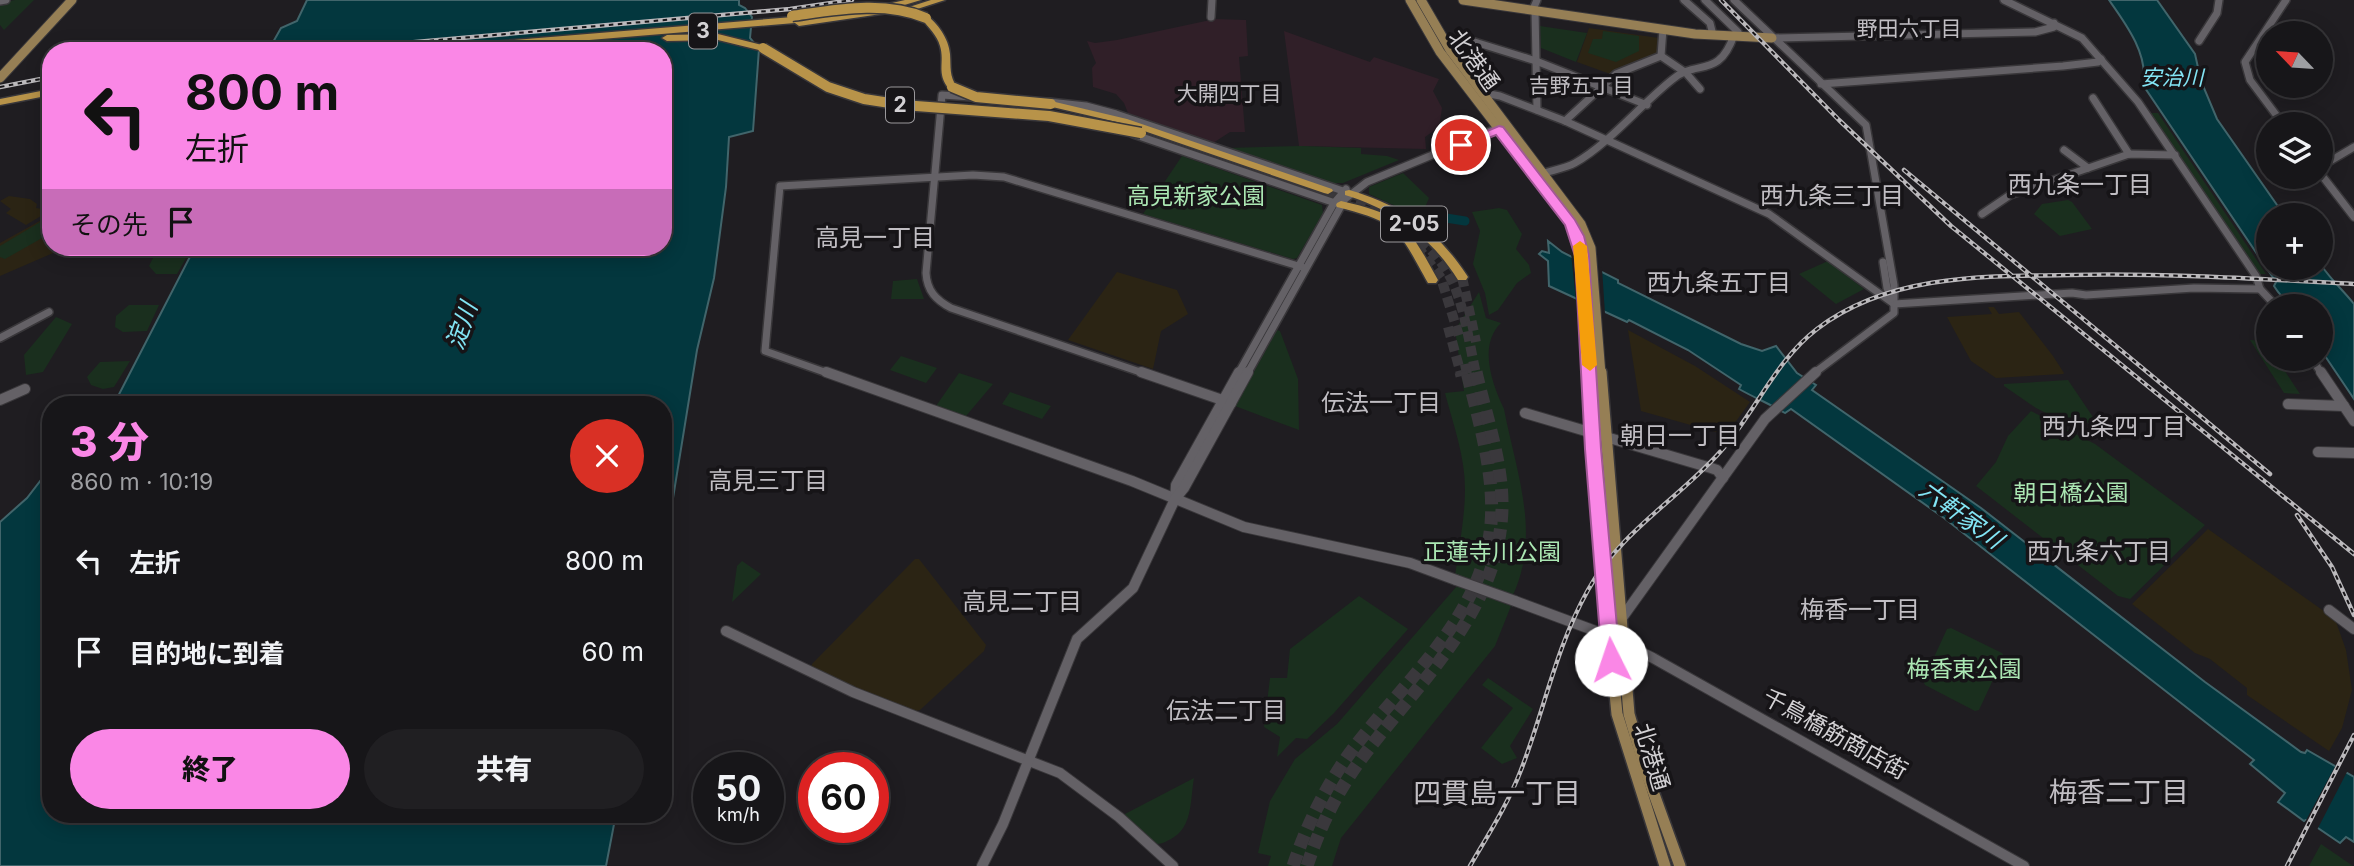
<!DOCTYPE html>
<html lang="ja">
<head>
<meta charset="utf-8">
<style>
  body { margin:0; font-family:Inter,"Noto Sans JP",sans-serif; background:#201f22; color:#f1f3f6; height:100vh; display:flex; flex-direction:column; font-size:26px; white-space:nowrap }
  * { box-sizing:border-box; margin:0 }
  p { font-size:23px; color:#9e9fa2 }
  .icon { flex:none; width:38px; height:38px; fill:none; stroke:currentColor; stroke-width:2; stroke-linecap:round; stroke-linejoin:round }
  .map { position:relative; flex:1; overflow:hidden }
  .details { position:absolute; left:42px; top:396px; width:630px; height:427px; display:flex; flex-direction:column; background:#171619; border-radius:28px; box-shadow:0 4px 18px #0003,0 0 0 2px #363538 }
  .details>* { flex:none }
  .banner { position:absolute; left:42px; top:42px; width:630px; height:214px; border-radius:28px; box-shadow:0 4px 18px #0003,0 0 0 2px #363538; background:#fa87e6; color:#111; overflow:hidden }
  .needle { width:46px; rotate:295deg }
  .tools { position:absolute; left:2256px; top:21px; display:grid; gap:14px }
  .tools a { display:grid; place-items:center; width:77px; height:77px; border-radius:50%; background:#171619; box-shadow:0 4px 18px #0003,0 0 0 2px #363538; font-size:35px }
  .speed { position:absolute; left:693px; top:752px; display:flex; gap:14px; font-size:35px; font-weight:700; text-align:center }
  .speed>* { display:grid; place-content:center; width:91px; height:91px; border-radius:50%; background:#171619; box-shadow:0 4px 18px #0003,0 0 0 2px #363538; line-height:1 }
  .speed small { font-size:18px; font-weight:400 }
  .speed .limit { border:10px solid #d22; background:#fff; color:#111 }
  .pin { position:absolute; display:grid; place-items:center; width:60px; height:60px; color:#fff; margin:-30px; border:4px solid #fff; border-radius:50%; box-shadow:0 2px 7px #0007 }
  .me { position:absolute; width:77px; margin:-38px; rotate:356deg; stroke-linejoin:round; filter:drop-shadow(0 0 5px #0008) }
  .turn { display:flex; align-items:center; gap:24px; height:147px; padding:0 28px; font-size:32px }
  .turn .icon { width:91px; height:91px; stroke-width:2.5 }
  .turn b { display:block; font-size:49px; line-height:60px }
  .then { display:flex; align-items:center; height:66px; padding:0 28px; background:#0003; gap:14px; font-size:26px }
  .round { display:grid; place-items:center; flex:none; width:74px; height:74px; border-radius:37px; background:#201f22 }
  .headline { display:flex; align-items:center; justify-content:space-between; height:119px; padding:0 28px }
  h1 { font-size:42px; font-weight:800; line-height:52px; color:#fa87e6 }
  .cta { display:flex; gap:14px; margin-top:auto; padding:14px 28px }
  .cta a { flex:1; height:80px; border-radius:42px; background:#fa87e6; color:#111; font-size:28px; font-weight:800; line-height:80px; text-align:center }
  .cta a+a { background:#201f22; color:#f1f3f6 }
  ul { padding:0; list-style:none }
  li { display:flex; align-items:center; gap:21px; height:91px; padding:0 28px }
  li div { flex:1 }
  li b { display:block; font-size:26px }
  li em { font-style:normal }
  .map>svg:first-child { display:block }
  .industrial { fill:#301f28 }
  .education { fill:#2b2414 }
  .green { fill:#1a2f1e }
  .water { fill:#03373e; stroke:#41656b; stroke-width:2 }
  .pier { fill:#1f1d21 }
  .lines { fill:none; stroke-linecap:round; stroke-linejoin:round }
  .river { stroke:#03373e; stroke-width:9 }
  .highway-tunnel-far1 { stroke:#3a383c; stroke-width:10; stroke-dasharray:10 5; stroke-linecap:butt }
  .highway-tunnel { stroke:#3a383c; stroke-width:13; stroke-dasharray:13 7; stroke-linecap:butt }
  .minor-far1-casing { stroke:#39373a; stroke-width:10 }
  .minor-casing { stroke:#39373a; stroke-width:12 }
  .major-far1-casing { stroke:#39373a; stroke-width:11 }
  .major-casing { stroke:#39373a; stroke-width:14 }
  .highway-casing { stroke:#39373a; stroke-width:3 }
  .minor-far1 { stroke:#646166; stroke-width:7 }
  .minor { stroke:#646166; stroke-width:10 }
  .major-far1 { stroke:#967f55; stroke-width:9 }
  .major { stroke:#967f55; stroke-width:11 }
  .highway { fill:#b89349; fill-rule:evenodd }
  .rail-casing { stroke:#bbb9bc; stroke-width:4.5 }
  .rail { stroke:#161417; stroke-width:2; stroke-dasharray:4.5; stroke-linecap:butt }
  .minor-bridge-casing { stroke:#39373a; stroke-width:12; stroke-linecap:butt }
  .highway-bridge-casing { stroke:#39373a; stroke-width:13; stroke-linecap:butt }
  .minor-bridge { stroke:#646166; stroke-width:10 }
  .highway-bridge { stroke:#b89349; stroke-width:10 }
  .route { fill:#fa87e6; stroke:#a25896; stroke-width:2 }
  .slow { fill:#f59e0b }
  .labels { text-anchor:middle; stroke-width:7; stroke-linejoin:round; paint-order:stroke }
  .far-neighbourhood-label { font-size:21px; fill:#c1bec3; stroke:#161417 }
  .shield { fill:#161417; stroke:#9a989b; stroke-width:2 }
  .shield-label { font-size:21px; font-weight:bold; fill:#d3d1d4 }
  .far-water-label { font-size:21px; font-style:italic; fill:#83e5f5; stroke:#161417 }
  .street-label { font-size:23px; fill:#d3d1d4; stroke:#161417 }
  .park-label { font-size:23px; fill:#abe7b3; stroke:#161417 }
  .neighbourhood-label { font-size:24px; fill:#c1bec3; stroke:#161417 }
  .water-label { font-size:24px; font-style:italic; fill:#83e5f5; stroke:#161417 }
  .near-neighbourhood-label { font-size:28px; fill:#c1bec3; stroke:#161417 }
</style>
</head>
<body>
<div class="map">
<svg width="2354" height="866" viewBox="0 0 2354 866">
  <rect width="100%" height="100%" fill="#1f1d21"/>
  <g class="industrial">
    <polygon points="1215,19 1246,20 1248,56 1239,57 1245,132 1230,132 1213,143 1128,113 1124,103 1116,94 1093,87 1092,68 1096,63 1087,41 1095,43 1117,40"/>
    <polygon points="1284,31 1370,62 1374,57 1439,79 1433,91 1442,108 1439,127 1425,137 1426,149 1299,146"/>
  </g>
  <g class="education">
    <polygon points="1589,28 1659,38 1659,54 1613,75 1577,62"/>
    <polygon points="9,196 30,199 37,204 36,208 42,209 41,213 46,213 26,225 6,213 11,209 0,201"/>
    <polygon points="45,218 51,225 51,247 67,247 0,276 0,243"/>
    <polygon points="1117,272 1177,290 1188,314 1161,331 1153,369 1068,340"/>
    <polygon points="1988,307 1994,307 1999,314 2019,312 2053,356 2064,373 2063,374 1996,378 1971,361 1947,317 1992,314"/>
    <polygon points="1628,330 1695,366 1750,402 1726,435 1641,411"/>
    <polygon points="2208,529 2335,619 2346,650 2352,690 2342,728 2329,751 2247,695 2247,688 2210,659 2195,653 2132,604"/>
    <polygon points="915,559 919,559 986,645 984,651 920,710 916,711 831,678 812,668 812,664"/>
  </g>
  <g class="green">
    <polygon points="15,0 34,0 4,30 0,25 0,3"/>
    <polygon points="1540,26 1587,33 1576,62 1541,48"/>
    <polygon points="1603,31 1639,36 1639,51 1616,62 1588,53 1593,39 1602,39"/>
    <polygon points="2149,113 2158,113 2266,274 2257,274"/>
    <polygon points="1301,146 1361,148 1361,154 1387,156 1399,160 1343,183 1332,183 1227,148"/>
    <polygon points="1182,156 1322,205 1323,213 1297,258 1293,259 1143,214"/>
    <polygon points="1403,173 1429,198 1423,212 1411,213 1369,194 1369,187"/>
    <polygon points="2068,200 2072,202 2092,229 2060,236 2034,214 2042,204"/>
    <polygon points="1499,208 1507,210 1522,234 1516,249 1529,265 1531,273 1517,283 1498,310 1489,315 1485,293 1473,264 1480,231 1472,212"/>
    <polygon points="42,221 51,229 51,233 5,259 0,257 0,246"/>
    <polygon points="191,249 177,274 156,274 149,266 155,254"/>
    <polygon points="1828,261 1864,289 1836,304 1799,274"/>
    <polygon points="917,279 924,299 891,299 893,281"/>
    <path d="M1479,292l7,26 15,5c-23,22 -9,61 3,86 12,63 38,126 8,188l-57,-21c4,-30 10,-58 10,-87 0,-33 -12,-65 -20,-96l19,-2 -9,-61z"/>
    <polygon points="129,305 159,305 147,331 123,332 115,327 116,316"/>
    <polygon points="56,317 72,324 43,372 26,375 24,355"/>
    <polygon points="1277,330 1280,331 1298,379 1299,430 1235,406"/>
    <polygon points="2250,340 2265,341 2268,359 2277,359 2300,394 2284,393"/>
    <polygon points="901,356 937,368 926,383 890,370"/>
    <polygon points="130,361 114,387 103,389 91,385 87,377 100,362"/>
    <polygon points="959,373 993,384 966,416 936,406"/>
    <polygon points="2068,380 2097,423 2064,422 2036,408 2004,386 2004,384"/>
    <polygon points="1010,392 1051,406 1042,419 1002,404"/>
    <polygon points="2031,411 2095,444 2205,525 2130,599 2118,596 1976,486 1996,462 2008,436"/>
    <polygon points="742,561 761,574 732,602 737,566"/>
    <polygon points="1457,586 1511,606 1495,646 1341,838 1332,866 1268,866 1271,856 1258,853 1270,801 1295,759 1337,724"/>
    <polygon points="1359,596 1408,629 1334,713 1307,739 1296,738 1277,757 1280,737 1264,727 1270,678 1287,678 1290,649"/>
    <polygon points="1951,628 2002,653 2004,656 1979,710 1975,711 1925,685 1923,681 1947,629"/>
    <polygon points="1488,678 1533,709 1510,746 1517,758 1502,764 1481,748 1513,708 1482,685"/>
    <path d="M1194,778c-4,23 -1,49 -23,61 -6,3 -9,5 -16,5l-32,-29z"/>
    <polygon points="2321,844 2353,866 2309,866"/>
  </g>
  <g class="water">
    <polygon points="307,0 739,0 739,5 745,8 752,17 750,38 759,49 753,131 729,137 726,187 714,278 697,350 663,560 663,404 114,404 195,247 663,247 663,51 268,51 281,28 297,21"/>
    <path d="M2109,0h48l38,54 6,27 16,38 67,96h-16v53h52l1,-3c11,16 22,25 33,39v95l-33,-49 -1,-44c-23,0 -33,1 -46,-20l2,-4 -133,-197c6,-30 -17,-61 -34,-85z"/>
    <path d="M1548,241l14,11 56,28v3l123,61 21,7 14,-5 21,27 19,12 -4,5 169,118 224,174 96,70 4,1 2,-3 47,27v65l-8,-5 -6,6 -34,-23 -2,1 -26,-19 7,-9 -35,-29 4,-4 -310,-242 -153,-109 -6,4c-15,-9 -30,-15 -46,-24l2,-4 -53,-35 -59,-30 -2,2 -78,-36 -1,-25 -9,-7 3,-3 7,2z"/>
    <polygon points="51,467 51,814 616,814 606,866 0,866 0,522 27,498"/>
  </g>
  <g class="pier">
    <polygon points="1571,253 1602,268 1605,314 1576,301"/>
    <polygon points="2337,763 2348,770 2317,830 2305,822"/>
  </g>
  <g class="lines">
    <polyline class="river" points="1446,218 1465,221"/>
    <g class="highway-tunnel-far1">
      <path d="M1328,191c52,19 107,44 128,99 10,27 14,57 20,84"/>
      <polyline points="1417,246 1441,278 1459,336"/>
      <polyline points="1462,277 1476,342"/>
      <polyline points="1448,327 1461,374"/>
      <polyline points="1465,364 1467,374"/>
    </g>
    <g class="highway-tunnel">
      <polyline points="1461,372 1462,376"/>
      <path d="M1293,866c13,-39 31,-76 54,-109 52,-72 136,-138 144,-233 4,-51 -12,-102 -24,-152"/>
      <path d="M1307,866c12,-37 29,-72 52,-104 57,-78 141,-150 143,-254 1,-45 -16,-92 -26,-136"/>
    </g>
    <g class="minor-far1-casing">
      <g id="minor-far1">
        <polyline points="1684,0 1710,23 1712,31"/>
        <polyline points="1705,0 1738,32"/>
        <polyline points="1734,0 1866,125 1894,285 1894,313 1813,374"/>
        <polyline points="2004,0 2082,38 2138,102 2256,276 2260,289 2276,306"/>
        <polyline points="0,1 6,0"/>
        <polyline points="1534,7 1537,0"/>
        <polyline points="1535,10 1537,110"/>
        <polyline points="1211,17 1212,0"/>
        <polyline points="1774,38 2035,32 2054,27 2054,23"/>
        <polyline points="1445,41 1465,39 1536,61 1647,105"/>
        <polyline points="2199,41 2217,13 2219,0"/>
        <polyline points="1661,56 1686,73 1700,89"/>
        <polyline points="1821,84 2063,66 2098,62 2101,59"/>
        <polyline points="1484,93 1500,96 1565,121 1769,214 1894,304 2072,293 2086,295 2194,288 2260,289"/>
        <path d="M972,97l-30,-2 -16,178c1,18 10,27 25,35l195,66"/>
        <polyline points="2093,98 2129,154"/>
        <polyline points="1049,102 1086,106 1116,114 1349,193"/>
        <polyline points="1565,121 1616,74 1661,56 1663,29"/>
        <polyline points="2283,124 2250,80 2245,62 2286,0"/>
        <polyline points="1133,134 1338,204"/>
        <polyline points="2064,150 2088,168"/>
        <polyline points="2320,167 2354,147"/>
        <path d="M1544,173c10,-3 22,-5 31,-10 35,-20 66,-59 98,-84 24,-20 46,0 61,-44"/>
        <polyline points="2320,173 2354,217"/>
        <polyline points="1982,214 2010,195 2129,154 2175,155"/>
        <polyline points="1883,262 1887,288 1892,299"/>
        <polyline points="0,338 49,312"/>
        <polyline points="2312,359 2322,374"/>
        <polyline points="830,374 765,351 780,186 973,175 1004,177 1305,268"/>
        <polyline points="1238,374 1334,203 1346,189"/>
        <polyline points="1247,374 1345,199 1367,182 1505,125"/>
      </g>
    </g>
    <g class="minor-casing">
      <g id="minor">
        <polyline points="826,372 1132,481 1244,527 1410,563 1456,580"/>
        <polyline points="1141,372 1231,403"/>
        <polyline points="2321,372 2354,421"/>
        <polyline points="0,400 25,389"/>
        <polyline points="2288,404 2344,406"/>
        <polyline points="1525,413 1711,468 1717,470 1723,478"/>
        <polyline points="2318,452 2354,453"/>
        <polyline points="1175,499 1176,485 1239,372"/>
        <polyline points="1515,601 1609,636 1653,658 2024,866"/>
        <polyline points="2329,610 2354,629"/>
        <polyline points="726,631 853,692 1060,773 1119,817 1173,866"/>
        <polyline points="1609,636 1765,419 1816,372"/>
        <polyline points="982,866 1003,824 1077,639 1133,588 1175,499 1184,488 1248,372"/>
      </g>
    </g>
    <g class="major-far1-casing">
      <g id="major-far1">
        <polyline points="1410,0 1440,52 1571,223 1582,256 1589,374"/>
        <polyline points="1421,0 1450,50 1581,224 1591,248 1601,374"/>
        <polyline points="1463,0 1695,34 1772,38"/>
        <polyline points="0,78 72,0"/>
      </g>
    </g>
    <g class="major-casing">
      <g id="major">
        <polyline points="1589,372 1597,505 1617,714 1665,866"/>
        <polyline points="1601,372 1629,714 1645,769 1680,866"/>
      </g>
    </g>
    <g class="highway-casing">
      <g id="highway">
        <polygon points="905,0 921,0 891,9 891,12 888,13 799,26 795,23 455,51 414,51 418,48 805,16 809,19 878,9 879,6"/>
        <polygon points="931,0 945,0 908,12 903,9"/>
        <path d="M926,15c11,7 23,24 24,39 1,13 -1,22 7,33l-2,2h-6c-13,-16 -4,-26 -9,-43 -3,-11 -12,-19 -19,-28z"/>
        <polygon points="718,34 766,46 768,48 763,51 718,40 667,41 662,38 667,35"/>
        <polygon points="51,89 51,95 0,105 0,99"/>
        <polygon points="1051,101 1127,119 1332,189 1333,191 1328,194 1324,193 1121,123 1048,106 1048,102"/>
        <path d="M1349,190c50,14 88,40 117,84l2,3 -2,3h-8c-27,-43 -64,-70 -113,-85v-4z"/>
        <path d="M1341,201c63,14 67,25 97,79l-2,3h-8c-31,-55 -28,-60 -91,-76l-1,-2 1,-2z"/>
      </g>
    </g>
    <use href="#minor-far1" class="minor-far1"/>
    <use href="#minor" class="minor"/>
    <use href="#major-far1" class="major-far1"/>
    <use href="#major" class="major"/>
    <use href="#highway" class="highway"/>
    <g class="rail-casing">
      <g id="rail">
        <polyline points="1721,0 1839,120 1951,226 2354,554"/>
        <polyline points="313,51 790,9 852,0"/>
        <polyline points="0,87 51,77"/>
        <polyline points="1904,170 2270,474"/>
        <polyline points="2297,515 2332,567 2354,615"/>
        <path d="M1470,866c18,-31 38,-62 51,-96 23,-59 35,-123 67,-180 32,-58 89,-90 132,-138 35,-39 55,-91 97,-123 72,-55 168,-53 254,-54 95,-2 189,4 283,9"/>
        <polyline points="2287,866 2354,735"/>
      </g>
    </g>
    <use href="#rail" class="rail"/>
    <g class="minor-bridge-casing">
      <polyline id="minor-bridge" points="1456,580 1515,601"/>
    </g>
    <g class="highway-bridge-casing">
      <g id="highway-bridge">
        <path d="M792,16c43,-6 92,-16 134,2"/>
        <polyline points="763,48 828,87 864,99 903,105 1049,116 1141,133"/>
        <polyline points="952,87 976,97 1051,104"/>
      </g>
    </g>
    <use href="#minor-bridge" class="minor-bridge"/>
    <use href="#highway-bridge" class="highway-bridge"/>
  </g>
  <polygon class="route" points="1499,126 1503,127 1575,220 1584,236 1589,256 1601,449 1620,660 1617,665 1611,668 1604,665 1602,660 1585,449 1575,256 1565,225 1496,135 1461,149 1454,145"/>
  <polygon class="slow" points="1580,241 1587,246 1597,365 1590,371 1582,365 1573,246"/>
  <g class="labels">
    <g class="far-neighbourhood-label">
      <text x="1909" y="36">野田六丁目</text>
      <text x="1581" y="93">吉野五丁目</text>
      <text x="1229" y="101">大開四丁目</text>
    </g>
    <g class="shield">
      <rect x="689" y="13.5" width="28" height="35" rx="5"/>
      <rect x="886" y="87.5" width="28" height="35" rx="5"/>
      <rect x="1381" y="206.5" width="66" height="35" rx="5"/>
    </g>
    <g class="shield-label">
      <text x="703" y="38">3</text>
      <text x="900" y="112">2</text>
      <text x="1414" y="231">2-05</text>
    </g>
    <g class="far-water-label">
      <text x="2172" y="85">安治川</text>
    </g>
    <g class="street-label">
      <text transform="translate(1474 60) rotate(54)" y="8">北港通</text>
      <text transform="translate(1835 734) rotate(29)" y="8">千鳥橋筋商店街</text>
      <text transform="translate(1652 757) rotate(73)" y="8">北港通</text>
    </g>
    <g class="park-label">
      <text x="1196" y="204">高見新家公園</text>
      <text x="2071" y="501">朝日橋公園</text>
      <text x="1492" y="560">正蓮寺川公園</text>
      <text x="1964" y="677">梅香東公園</text>
    </g>
    <g class="neighbourhood-label">
      <text x="2080" y="193">西九条一丁目</text>
      <text x="1832" y="204">西九条三丁目</text>
      <text x="875" y="246">高見一丁目</text>
      <text x="1719" y="291">西九条五丁目</text>
      <text x="1381" y="411">伝法一丁目</text>
      <text x="2114" y="435">西九条四丁目</text>
      <text x="1680" y="444">朝日一丁目</text>
      <text x="768" y="489">高見三丁目</text>
      <text x="2099" y="560">西九条六丁目</text>
      <text x="1022" y="610">高見二丁目</text>
      <text x="1860" y="618">梅香一丁目</text>
      <text x="1226" y="719">伝法二丁目</text>
    </g>
    <g class="water-label">
      <text transform="translate(462 326) rotate(-71)" y="8">淀川</text>
      <text transform="translate(1961 515) rotate(36)" y="8">六軒家川</text>
    </g>
    <g class="near-neighbourhood-label">
      <text x="2119" y="802">梅香二丁目</text>
      <text x="1497" y="803">四貫島一丁目</text>
    </g>
  </g>
</svg>
<div class="tools">
<a><svg class="needle" viewBox="-14 -14 28 28"><path d="M0-13l5 13h-10z" fill="#e53935"/><path d="M0 13l5-13h-10z" fill="#9e9fa2"/></svg></a>
<a><svg class="icon" aria-label="layers" viewBox="0 0 24 24"><path d="M12 4l9 5-9 5-9-5zM3 14l9 5 9-5"/></svg></a>
<a>+</a>
<a>−</a>
</div>
<div class="speed"><div>50<small>km/h</small></div><div class="limit">60</div></div>
<div class="pin" style="left:1461px;top:145px;background:#d93025"><svg class="icon" aria-label="arrive" viewBox="0 0 24 24"><path d="M6 21V4h12l-3 4 3 4H6"/></svg></div>
<svg class="me" style="left:1611px;top:660px" viewBox="-20 -20 40 40"><circle r="19" fill="#fff"/><path d="M0-13L10 11 0 6-10 11z" fill="#fa87e6"/></svg>
<div class="banner">
<div class="turn"><svg class="icon" aria-label="left" viewBox="0 0 24 24"><path d="M17 20v-9H6M10 6l-5 5 5 5"/></svg><div><b>800 m</b>左折</div></div>
<div class="then">その先<svg class="icon" aria-label="arrive" viewBox="0 0 24 24"><path d="M6 21V4h12l-3 4 3 4H6"/></svg></div>
</div>
<section class="details">
<div class="headline"><div><h1>3 分</h1><p>860 m · 10:19</p></div><a class="round" style="background:#d93025;color:#fff"><svg class="icon" aria-label="close" viewBox="0 0 24 24"><path d="M6 6l12 12M18 6L6 18"/></svg></a></div>
<ul>
<li><svg class="icon" aria-label="left" viewBox="0 0 24 24"><path d="M17 20v-9H6M10 6l-5 5 5 5"/></svg><div><b>左折</b></div><em>800 m</em></li>
<li><svg class="icon" aria-label="arrive" viewBox="0 0 24 24"><path d="M6 21V4h12l-3 4 3 4H6"/></svg><div><b>目的地に到着</b></div><em>60 m</em></li>
</ul>
<div class="cta"><a>終了</a><a>共有</a></div>
</section>
</div>
</body>
</html>
